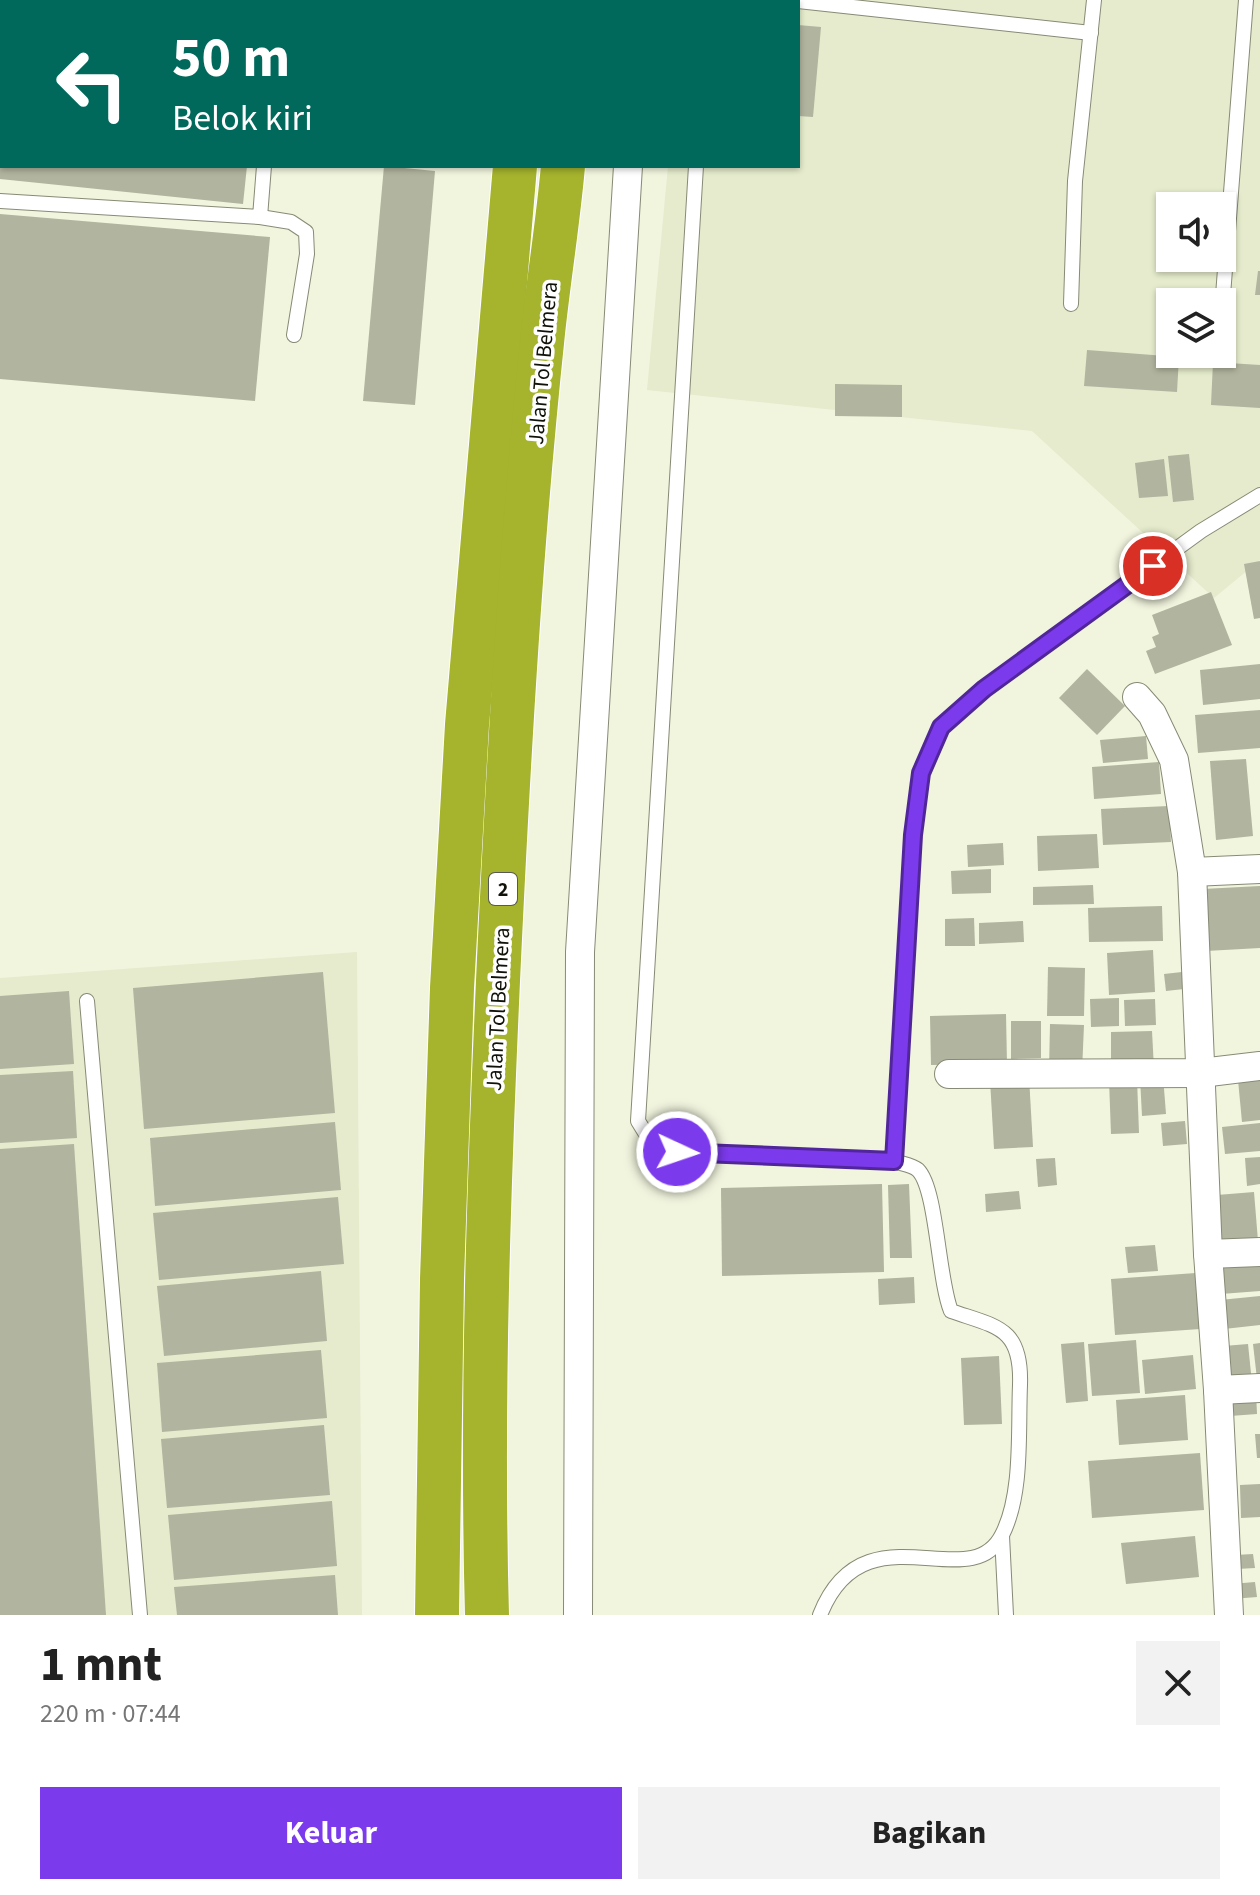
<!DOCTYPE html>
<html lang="id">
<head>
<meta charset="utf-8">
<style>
  body { margin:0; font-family:"Source Sans 3",sans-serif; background:#f2f2f2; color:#222; height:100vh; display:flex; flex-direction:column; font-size:30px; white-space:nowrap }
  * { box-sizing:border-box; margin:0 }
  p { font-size:26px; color:#767676 }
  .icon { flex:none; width:44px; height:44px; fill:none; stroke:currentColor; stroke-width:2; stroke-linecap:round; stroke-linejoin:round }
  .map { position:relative; height:1615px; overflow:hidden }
  .drawer { display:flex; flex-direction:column; background:#fff; flex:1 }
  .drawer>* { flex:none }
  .hud { position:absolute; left:0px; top:0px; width:800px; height:168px; box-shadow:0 2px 6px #0004; background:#00695c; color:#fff; overflow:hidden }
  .controls { position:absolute; left:1156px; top:192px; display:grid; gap:16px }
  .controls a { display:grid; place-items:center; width:80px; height:80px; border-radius:0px; background:#fff; box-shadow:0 2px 6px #0004; font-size:40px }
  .pin { position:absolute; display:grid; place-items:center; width:68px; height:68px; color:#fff; margin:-34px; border:4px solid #fff; border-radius:50%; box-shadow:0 2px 8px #0007 }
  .me { position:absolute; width:88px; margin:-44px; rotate:93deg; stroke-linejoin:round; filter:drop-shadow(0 0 6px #0008) }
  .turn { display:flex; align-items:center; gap:28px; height:168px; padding:0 40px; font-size:36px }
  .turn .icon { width:104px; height:104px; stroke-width:2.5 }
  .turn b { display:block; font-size:56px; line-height:68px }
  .round { display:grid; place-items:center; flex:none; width:84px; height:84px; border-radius:0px; background:#f2f2f2 }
  .head { display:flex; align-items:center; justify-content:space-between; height:136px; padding:0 40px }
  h1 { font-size:48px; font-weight:700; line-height:60px }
  .action { display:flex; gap:16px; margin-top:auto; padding:16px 40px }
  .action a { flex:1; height:92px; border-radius:0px; background:#7c3aed; color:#fff; font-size:32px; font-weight:700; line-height:92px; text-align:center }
  .action a+a { background:#f2f2f2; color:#222 }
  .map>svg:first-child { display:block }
  .built { fill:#e5ebcc; fill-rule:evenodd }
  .building { fill:#b1b49e }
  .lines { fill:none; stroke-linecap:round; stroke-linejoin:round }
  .lane-casing { stroke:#878a75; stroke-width:16 }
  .street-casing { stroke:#878a75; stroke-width:30 }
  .highway-casing { stroke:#fff; stroke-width:46 }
  .lane { stroke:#fff; stroke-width:14 }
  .street { stroke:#fff; stroke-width:28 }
  .highway { stroke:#a5b32d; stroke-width:44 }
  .route-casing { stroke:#51269a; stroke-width:20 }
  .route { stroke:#7c3aed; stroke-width:14 }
  .labels { text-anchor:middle; stroke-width:7; stroke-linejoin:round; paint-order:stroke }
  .shield { fill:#fff; stroke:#585954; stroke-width:2 }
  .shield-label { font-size:20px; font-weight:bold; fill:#11120a }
  .street-label { font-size:22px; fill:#11120a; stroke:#fff }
</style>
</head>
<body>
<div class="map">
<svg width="1260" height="1615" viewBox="0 0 1260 1615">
  <rect width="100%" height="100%" fill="#f1f5de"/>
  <g class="built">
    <path d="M683,0h577v560l-46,38 -182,-167 -385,-41 21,-224h130v-164h-116zM1170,206h52v52h-52zM1170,302h52v52h-52z"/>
    <polygon points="357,952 362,1615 0,1615 0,978"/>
  </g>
  <g class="building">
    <polygon points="798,25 821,27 813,117 798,116"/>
    <polygon points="0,166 247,166 243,204 0,179"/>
    <polygon points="384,166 435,171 415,405 363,401"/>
    <polygon points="0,214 270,237 255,401 0,379"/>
    <polygon points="1258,271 1260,271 1260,295 1255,295"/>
    <polygon points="1087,350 1179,357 1177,392 1084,386"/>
    <polygon points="1213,362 1260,365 1260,408 1211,405"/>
    <polygon points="835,384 902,385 902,417 835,416"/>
    <polygon points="1189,454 1194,500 1173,502 1168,456"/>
    <polygon points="1164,459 1168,496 1139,498 1135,463"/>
    <polygon points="1260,561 1260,618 1254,619 1244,564"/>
    <polygon points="1211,592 1232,645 1155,674 1146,651 1156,647 1152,637 1159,634 1152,615"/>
    <polygon points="1260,664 1260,699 1203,705 1200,670"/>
    <polygon points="1087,669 1125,706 1097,735 1059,698"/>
    <polygon points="1260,710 1260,748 1198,753 1195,715"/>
    <polygon points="1146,736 1148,759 1103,763 1100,740"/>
    <polygon points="1246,759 1253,836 1216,840 1210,761"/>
    <polygon points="1159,762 1161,794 1094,799 1092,767"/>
    <polygon points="1169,806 1171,842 1103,845 1101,809"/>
    <polygon points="1097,834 1099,868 1038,871 1037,836"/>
    <polygon points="1003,843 1004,865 968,867 967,845"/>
    <polygon points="991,869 991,893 952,894 951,871"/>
    <polygon points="1093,885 1094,904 1033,905 1033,887"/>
    <polygon points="1260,886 1260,948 1206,951 1203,889"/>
    <polygon points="1162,906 1163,941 1089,942 1088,908"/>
    <polygon points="974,918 975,946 945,946 945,919"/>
    <polygon points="1023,921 1024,942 979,944 979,923"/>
    <polygon points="1153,950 1155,992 1109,995 1107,953"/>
    <polygon points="1048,967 1085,968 1084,1016 1047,1016"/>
    <polygon points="323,972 335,1113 144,1129 133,988"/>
    <polygon points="1182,972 1184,989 1166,991 1164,974"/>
    <polygon points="69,991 74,1064 0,1069 0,996"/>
    <polygon points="1119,998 1119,1026 1091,1027 1090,999"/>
    <polygon points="1155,999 1156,1025 1125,1026 1124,1000"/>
    <polygon points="1006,1014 1007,1064 931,1065 930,1016"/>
    <polygon points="1011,1021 1041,1021 1041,1058 1011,1059"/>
    <polygon points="1050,1024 1084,1025 1082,1071 1049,1070"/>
    <polygon points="1152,1031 1154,1069 1111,1070 1111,1032"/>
    <polygon points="73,1071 77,1138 0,1143 0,1075"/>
    <polygon points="1163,1076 1166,1114 1142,1116 1140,1078"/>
    <polygon points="1029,1077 1033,1147 994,1149 990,1080"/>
    <polygon points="1260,1078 1260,1120 1242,1122 1238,1080"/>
    <polygon points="1137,1079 1139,1133 1111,1134 1109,1080"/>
    <polygon points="1185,1121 1187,1144 1163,1146 1161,1123"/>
    <polygon points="335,1122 341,1190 155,1206 150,1138"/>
    <polygon points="1260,1123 1260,1151 1225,1154 1222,1127"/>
    <polygon points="74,1144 106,1615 0,1615 0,1149"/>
    <polygon points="1260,1157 1260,1184 1247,1186 1245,1158"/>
    <polygon points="1055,1158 1057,1185 1038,1187 1036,1159"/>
    <polygon points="882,1184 884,1272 722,1276 721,1188"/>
    <polygon points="909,1184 912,1258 890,1258 888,1185"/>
    <polygon points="1019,1191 1021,1209 986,1212 985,1194"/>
    <polygon points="1254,1192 1258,1241 1221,1244 1217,1195"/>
    <polygon points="338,1197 344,1264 159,1280 153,1213"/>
    <polygon points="1155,1245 1158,1271 1128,1273 1125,1247"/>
    <polygon points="1260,1263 1260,1291 1221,1294 1219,1266"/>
    <polygon points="321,1271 327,1341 164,1356 157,1286"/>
    <polygon points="1196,1273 1200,1329 1115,1335 1111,1279"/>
    <polygon points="914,1277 915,1303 879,1305 878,1279"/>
    <polygon points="1260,1296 1260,1325 1224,1329 1220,1300"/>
    <polygon points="1136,1340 1140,1393 1092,1396 1088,1344"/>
    <polygon points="1084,1342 1088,1401 1066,1403 1061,1344"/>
    <polygon points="1260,1343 1260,1379 1257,1379 1253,1344"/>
    <polygon points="1248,1344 1252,1383 1228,1385 1224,1346"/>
    <polygon points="321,1350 327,1418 162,1432 157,1363"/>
    <polygon points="1193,1355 1196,1389 1145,1394 1142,1360"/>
    <polygon points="999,1356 1002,1424 964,1425 961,1358"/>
    <polygon points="1256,1392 1257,1414 1230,1416 1228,1394"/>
    <polygon points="1185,1395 1188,1440 1119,1445 1116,1400"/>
    <polygon points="324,1425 330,1495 167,1508 161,1439"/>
    <polygon points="1255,1434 1260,1434 1260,1458 1257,1458"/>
    <polygon points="1200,1453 1204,1510 1092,1518 1088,1461"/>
    <polygon points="1260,1484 1260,1517 1241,1518 1240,1485"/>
    <polygon points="332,1501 337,1566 174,1580 168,1515"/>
    <polygon points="1195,1536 1199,1577 1126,1584 1121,1543"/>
    <polygon points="1253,1554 1255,1568 1237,1569 1235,1555"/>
    <polygon points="335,1575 338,1615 177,1615 174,1587"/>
    <polygon points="1255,1582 1257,1597 1232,1599 1231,1584"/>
  </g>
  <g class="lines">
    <g class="lane-casing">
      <g id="lane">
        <polyline points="789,0 1091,33"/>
        <polyline points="413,2 417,0"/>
        <polyline points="708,2 708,0"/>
        <polyline points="752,2 752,0"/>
        <path d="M696,166l-58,955 16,26 23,5 217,9c8,3 18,4 24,9 19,19 20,109 33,141 46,16 71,16 69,74 -2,47 3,109 -18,150 -32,64 -138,-31 -182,80"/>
        <polyline points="0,201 260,217 264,166"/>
        <polyline points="260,217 291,222 306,232 307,254 294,335"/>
        <polyline points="1071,304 1075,181 1094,0"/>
        <polyline points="1222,308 1246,0"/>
        <polyline points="87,1001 140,1615"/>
        <polyline points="894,1161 913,835 921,773 941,727 984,689 1201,531 1260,495"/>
        <polyline points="1002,1536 1006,1615"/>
      </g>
    </g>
    <g class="street-casing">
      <g id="street">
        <polyline points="638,2 639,0"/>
        <polyline points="1137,697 1152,714 1174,760 1192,872 1208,1254 1218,1390 1229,1615"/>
        <polyline points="1192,872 1260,869"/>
        <polyline points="949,1074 1201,1073 1260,1066"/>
        <polyline points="1208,1254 1260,1252"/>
        <polyline points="1218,1390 1260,1388"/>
        <polyline points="578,1615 580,952 628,166"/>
      </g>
    </g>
    <g class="highway-casing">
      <g id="highway">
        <polyline points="530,2 531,0"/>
        <polyline points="578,2 579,0"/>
        <polyline points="437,1615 442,1279 452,988 467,725 515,166"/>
        <path d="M487,1615c-6,-218 2,-438 12,-656 10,-209 22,-419 44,-626 6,-56 15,-111 20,-167"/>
      </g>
    </g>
    <use href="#lane" class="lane"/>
    <use href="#street" class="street"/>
    <use href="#highway" class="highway"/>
  </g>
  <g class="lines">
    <g class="route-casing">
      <polyline id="route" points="677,1152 894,1161 913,835 921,773 941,727 984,689 1153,566"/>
    </g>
    <use href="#route" class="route"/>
  </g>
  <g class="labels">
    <rect class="shield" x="489" y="873" width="28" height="32" rx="6"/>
    <g class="shield-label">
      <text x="503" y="896">2</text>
    </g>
    <g class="street-label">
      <text transform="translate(542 363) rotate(-85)" y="8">Jalan Tol Belmera</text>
      <text transform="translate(497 1009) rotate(-87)" y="8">Jalan Tol Belmera</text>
    </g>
  </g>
</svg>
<div class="controls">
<a><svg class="icon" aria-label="sound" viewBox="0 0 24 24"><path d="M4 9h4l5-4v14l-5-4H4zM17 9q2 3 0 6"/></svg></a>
<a><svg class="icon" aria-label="layers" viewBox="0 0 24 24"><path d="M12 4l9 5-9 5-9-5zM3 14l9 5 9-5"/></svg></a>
</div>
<div class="pin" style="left:1153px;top:566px;background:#d93025"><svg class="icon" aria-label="arrive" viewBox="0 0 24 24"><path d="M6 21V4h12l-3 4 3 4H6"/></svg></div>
<svg class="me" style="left:677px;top:1152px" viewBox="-20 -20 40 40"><circle r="17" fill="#7c3aed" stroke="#fff" stroke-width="3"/><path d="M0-11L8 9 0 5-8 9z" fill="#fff"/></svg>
<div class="hud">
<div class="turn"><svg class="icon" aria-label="left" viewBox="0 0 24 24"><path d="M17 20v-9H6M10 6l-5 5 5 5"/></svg><div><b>50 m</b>Belok kiri</div></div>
</div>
</div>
<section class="drawer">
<div class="head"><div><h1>1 mnt</h1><p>220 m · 07:44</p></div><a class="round"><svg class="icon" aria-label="close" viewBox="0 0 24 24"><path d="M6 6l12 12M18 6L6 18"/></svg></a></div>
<div class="action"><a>Keluar</a><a>Bagikan</a></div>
</section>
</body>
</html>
